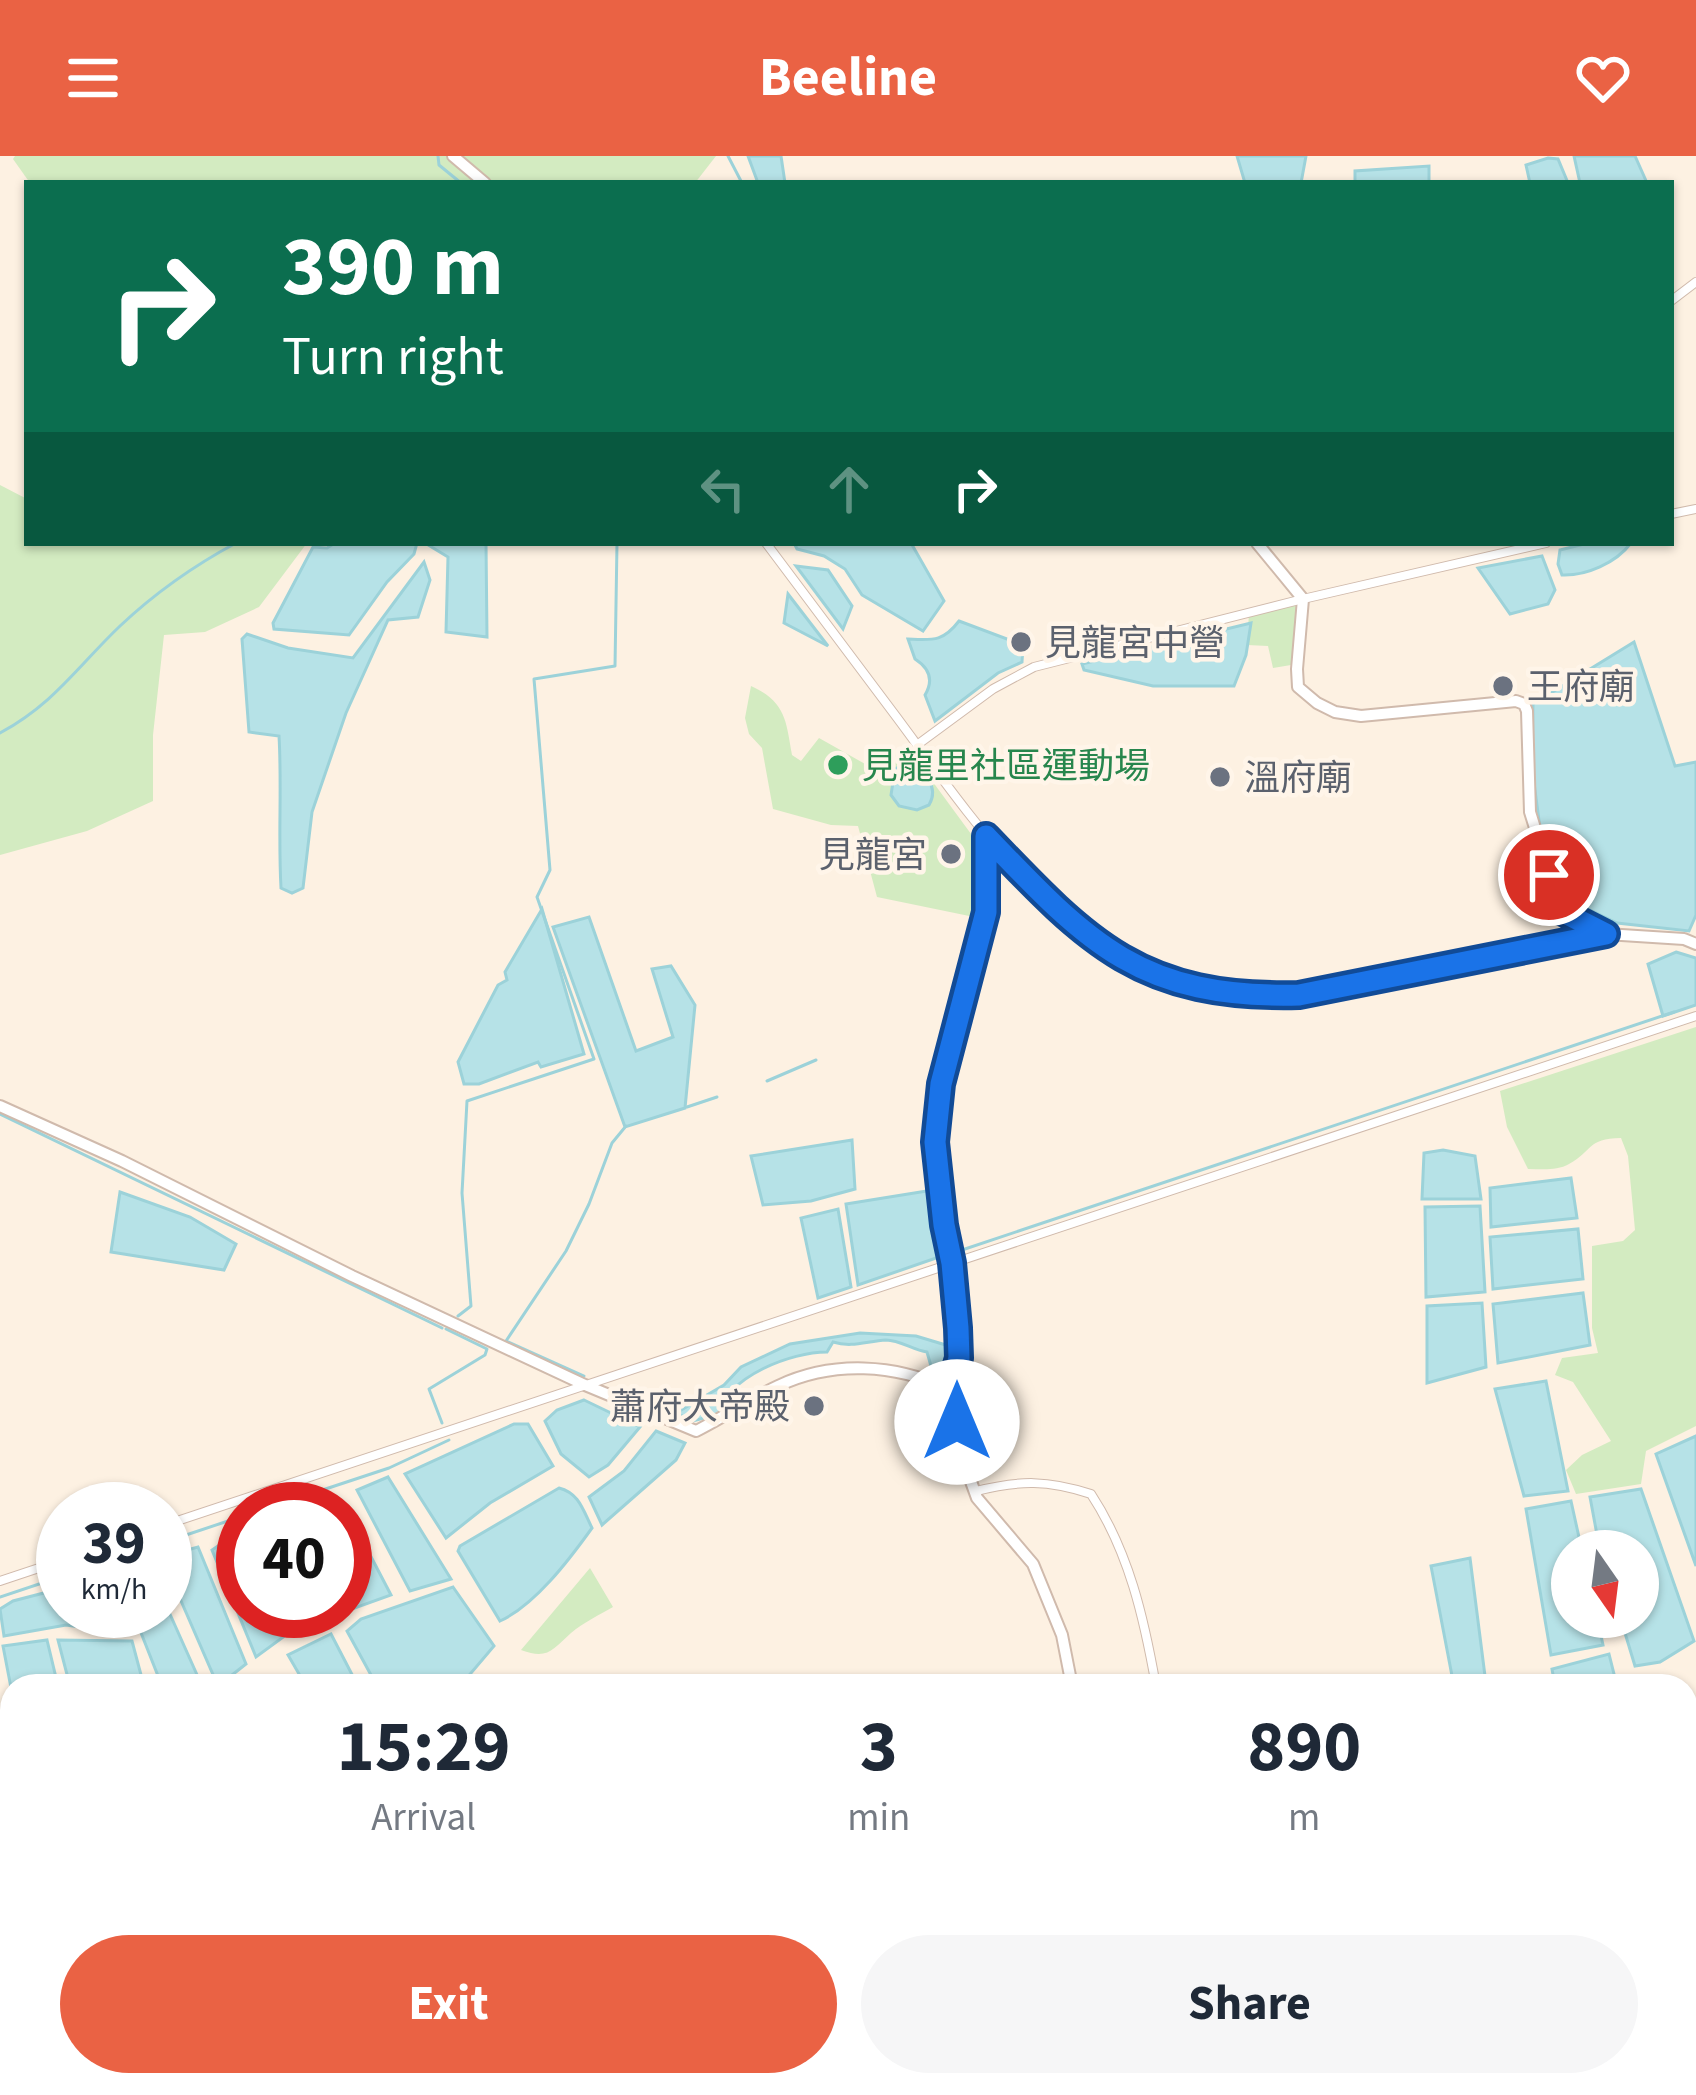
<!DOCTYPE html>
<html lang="en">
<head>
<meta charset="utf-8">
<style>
  body { margin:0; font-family:"Source Sans 3","Noto Sans TC",sans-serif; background:#f6f6f7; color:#1f2937; height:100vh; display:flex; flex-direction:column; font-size:45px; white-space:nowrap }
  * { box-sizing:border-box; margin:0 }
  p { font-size:39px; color:#747a83 }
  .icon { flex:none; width:66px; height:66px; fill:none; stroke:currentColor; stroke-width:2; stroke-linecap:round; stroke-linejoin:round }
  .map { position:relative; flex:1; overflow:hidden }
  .panel { position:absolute; left:0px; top:1518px; width:1698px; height:423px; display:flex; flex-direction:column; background:#fff; border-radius:36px 36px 0 0; box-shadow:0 3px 9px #0004 }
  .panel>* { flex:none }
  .guide { position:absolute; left:24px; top:24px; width:1650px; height:366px; border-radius:0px; box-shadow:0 3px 9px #0004; background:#0b6e4f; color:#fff; overflow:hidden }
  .needle { width:78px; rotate:166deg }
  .controls { position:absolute; left:1551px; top:1374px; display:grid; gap:24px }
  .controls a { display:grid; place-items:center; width:108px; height:108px; border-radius:50%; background:#fff; box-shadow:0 3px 9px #0004; font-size:60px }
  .speed { position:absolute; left:36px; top:1326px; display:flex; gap:24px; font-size:60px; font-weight:700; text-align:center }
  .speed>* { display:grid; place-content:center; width:156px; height:156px; border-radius:50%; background:#fff; box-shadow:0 3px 9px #0004; line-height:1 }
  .speed small { font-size:30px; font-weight:400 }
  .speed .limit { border:18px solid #d22; background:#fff; color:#111 }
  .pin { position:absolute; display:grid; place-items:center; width:102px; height:102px; color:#fff; margin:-51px; border:6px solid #fff; border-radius:50%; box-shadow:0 3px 12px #0007 }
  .me { position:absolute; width:132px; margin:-66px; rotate:0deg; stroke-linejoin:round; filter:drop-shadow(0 0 9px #0008) }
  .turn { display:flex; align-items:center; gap:42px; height:252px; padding:0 60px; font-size:54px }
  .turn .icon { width:156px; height:156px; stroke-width:2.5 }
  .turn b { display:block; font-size:84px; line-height:102px }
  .lanes { display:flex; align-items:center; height:114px; padding:0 60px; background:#0003; justify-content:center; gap:60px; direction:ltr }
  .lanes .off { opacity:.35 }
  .eta { display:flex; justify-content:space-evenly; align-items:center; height:204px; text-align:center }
  .eta b { font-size:72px; font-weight:700; line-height:84px }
  .cta { display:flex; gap:24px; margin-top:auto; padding:24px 60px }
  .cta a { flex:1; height:138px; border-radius:72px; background:#ea6244; color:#fff; font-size:48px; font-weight:700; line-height:138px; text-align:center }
  .cta a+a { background:#f6f6f7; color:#1f2937 }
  header { display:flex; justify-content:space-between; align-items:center; height:156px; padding:0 60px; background:#ea6244; color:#fff; font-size:54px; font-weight:700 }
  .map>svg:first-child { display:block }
  .green { fill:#d3ebc1 }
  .water { fill:#b6e2e7; stroke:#9cd2d9; stroke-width:3 }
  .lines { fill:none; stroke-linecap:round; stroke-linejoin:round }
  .stream { stroke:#9cd2d9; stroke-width:3 }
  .minor-casing { stroke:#d0baac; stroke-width:10 }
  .tertiary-casing { stroke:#d0baac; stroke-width:14 }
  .minor { stroke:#fff; stroke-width:8 }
  .tertiary { stroke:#fff; stroke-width:10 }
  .route-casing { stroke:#114b97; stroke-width:30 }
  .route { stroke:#1a73e8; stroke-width:21 }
  .worship-dot { fill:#6b7280; stroke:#fff5e9; stroke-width:4.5 }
  .leisure-dot { fill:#2e9e5b; stroke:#fff5e9; stroke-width:4.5 }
  .labels { text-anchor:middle; stroke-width:9; stroke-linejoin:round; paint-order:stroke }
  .worship-label { font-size:36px; fill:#5b616d; stroke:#fff5e9; text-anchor:start }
  .leisure-label { font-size:36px; fill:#27864d; stroke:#fff5e9; text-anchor:start }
</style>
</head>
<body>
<header><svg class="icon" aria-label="menu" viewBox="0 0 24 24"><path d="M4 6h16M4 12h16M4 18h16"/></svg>Beeline<svg class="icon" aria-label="heart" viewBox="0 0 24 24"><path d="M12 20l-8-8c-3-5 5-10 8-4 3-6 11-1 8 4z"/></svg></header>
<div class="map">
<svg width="1696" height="1939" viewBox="0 0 1696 1939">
  <rect width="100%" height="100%" fill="#fdf1e2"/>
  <g class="green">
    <polygon points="15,0 716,0 695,27 30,27 13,3"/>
    <polygon points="0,329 27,343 27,387 307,387 259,451 205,476 164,479 153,579 153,645 87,675 0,699"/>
    <polygon points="1303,443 1297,508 1273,512 1268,490 1247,489 1249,457"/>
    <path d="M751,530c35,16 35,35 41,69l9,6 18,-23 55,31 34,-21 77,105 -6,65 -102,-21 -19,-71 -27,-1 -58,-16 -11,-61 -13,-14 -4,-16z"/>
    <path d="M1696,871v399l-50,25 -5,33 -65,10 -10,-24 16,-15 29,-14 -38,-59 -18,-7 7,-17 36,-5 -6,-25v-82l31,-5 12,-11 -7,-74 -7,-18c-35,1 -27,12 -52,26 -12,7 -27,5 -41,5l-21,-42 -7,-36z"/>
    <path d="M590,1412l23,39c-14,8 -30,16 -42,26 -19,17 -23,27 -50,17z"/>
  </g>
  <g class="water">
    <polygon points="748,0 781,0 785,27 758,27"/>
    <polygon points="1237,0 1306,0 1301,27 1245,27"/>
    <polygon points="1574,0 1635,0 1647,27 1580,27"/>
    <polygon points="1548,2 1558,3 1568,27 1530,27 1526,9"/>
    <polygon points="1429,10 1429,27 1355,27 1355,15"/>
    <polygon points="335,387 417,387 414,398 387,426 349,479 274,473 273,467 313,391 327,392"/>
    <polygon points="486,387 487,481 446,476 448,401 425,387"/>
    <polygon points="794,387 911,387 944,445 923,475 862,439 845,413 824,400 797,393"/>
    <path d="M1588,387h43c-15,20 -45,33 -69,32l-4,-11 2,-14z"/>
    <polygon points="1542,400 1555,434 1548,448 1510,458 1478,412"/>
    <path d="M424,406l6,18 -12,37 -30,3 -42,93 -34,99 -9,76 -11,5 -11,-5c-3,-52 1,-101 -2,-152l-30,-4 -7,-93 5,-5 41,14 65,10z"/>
    <polygon points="796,410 828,414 852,450 843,473"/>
    <polygon points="788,438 828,490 784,467"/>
    <path d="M959,465l64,24 -1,17 -24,11 -63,48 -10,-26c9,-15 4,-27 -10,-36l-7,-20c25,1 35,3 51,-18z"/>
    <polygon points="1251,467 1246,499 1234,530 1153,530 1084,514 1082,508"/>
    <polygon points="1634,486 1675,610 1696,606 1696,759 1689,775 1617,767 1563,741 1540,672 1532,612 1533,548"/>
    <path d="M905,608c19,7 35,22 24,41l-12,5 -18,-4 -8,-11 4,-26z"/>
    <polygon points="542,753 584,898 541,911 538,906 479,928 464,928 458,906 498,829 507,824 505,816"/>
    <polygon points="589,761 636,895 673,881 652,813 671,810 695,849 685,952 625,971 553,771"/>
    <polygon points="1676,796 1696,802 1696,849 1663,860 1648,808"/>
    <polygon points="852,984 855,1033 811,1045 763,1049 751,1000"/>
    <polygon points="1443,994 1475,1000 1481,1043 1422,1043 1424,997"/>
    <polygon points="1571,1022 1577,1062 1491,1071 1490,1032"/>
    <polygon points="933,1034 942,1100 858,1129 846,1048"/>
    <polygon points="120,1036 190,1061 236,1088 224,1114 111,1096"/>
    <polygon points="1480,1050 1485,1136 1426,1141 1425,1051"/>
    <polygon points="838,1053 851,1131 818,1142 801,1062"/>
    <polygon points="1578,1073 1583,1123 1493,1133 1490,1081"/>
    <polygon points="1583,1137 1590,1189 1498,1207 1493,1148"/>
    <polygon points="1482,1147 1486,1211 1427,1227 1427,1150"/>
    <path d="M860,1177l56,3 33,10 1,18 -6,7 -13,-5 -4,-14c-14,-2 -27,-12 -41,-12 -19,1 -34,8 -53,2l-6,10c-36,0 -99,24 -108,62l-26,7 -17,-8 48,-28 17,-18 49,-23z"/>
    <polygon points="1546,1225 1568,1335 1524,1340 1495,1233"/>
    <polygon points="584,1244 640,1271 608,1309 589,1321 561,1298 545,1265 557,1254"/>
    <polygon points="514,1268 528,1268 553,1310 490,1347 446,1382 405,1318"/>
    <polygon points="656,1275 685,1287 676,1304 602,1369 589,1341 624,1315"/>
    <polygon points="1696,1280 1696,1410 1656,1298"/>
    <polygon points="388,1321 451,1423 410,1435 357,1334"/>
    <path d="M559,1332c20,5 24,22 33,40 -23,32 -57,77 -92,93l-42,-70 2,-5z"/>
    <polygon points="1641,1333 1694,1485 1660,1506 1635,1510 1625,1477 1614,1470 1612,1461 1638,1461 1638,1395 1600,1395 1590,1341"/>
    <polygon points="1571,1345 1582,1395 1572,1395 1572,1461 1597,1461 1603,1489 1551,1499 1526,1353"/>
    <polygon points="343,1347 391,1439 341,1457 340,1455 345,1455 345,1353 332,1353"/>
    <polygon points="243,1376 243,1455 320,1455 323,1461 290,1476 256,1501 212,1394 234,1379"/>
    <polygon points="198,1391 246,1508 218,1530 165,1408 165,1400"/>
    <polygon points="1470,1402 1485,1520 1453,1525 1431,1410"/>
    <polygon points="453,1431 494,1490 460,1530 377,1530 347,1475 361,1463"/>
    <polygon points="63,1432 63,1455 117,1455 122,1477 66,1469 4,1480 0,1453 13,1445"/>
    <polygon points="165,1447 202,1530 162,1530 134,1459 137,1455 165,1455"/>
    <polygon points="331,1478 358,1530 306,1530 288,1499"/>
    <polygon points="47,1484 58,1530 12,1530 12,1537 3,1490"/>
    <polygon points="58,1484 132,1485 144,1530 70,1530"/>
    <polygon points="1609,1498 1617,1530 1555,1530 1552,1513"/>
    <path d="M10,1689l2,98 -12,2c0,-33 0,-70 10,-100z"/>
    <polygon points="1686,1845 1696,1846 1696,1909 1686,1908"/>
    <polygon points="96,1929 169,1929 169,1939 92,1939"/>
  </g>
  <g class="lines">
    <g class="stream">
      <polyline points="438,0 439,9 461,27"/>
      <polyline points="728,0 742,27"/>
      <path d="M0,577c54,-29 78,-67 120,-107 34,-32 75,-61 116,-83"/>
      <polyline points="767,925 816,904"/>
      <polyline points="687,951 717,941"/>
      <polyline points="0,958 442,1172"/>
      <polyline points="959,1095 1674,856"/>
      <polyline points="458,1160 471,1150 462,1037 467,945 594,903 537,741 550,714 534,523 615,510 617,387"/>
      <polyline points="584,1220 506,1185 566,1095 589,1048 612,987 626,970"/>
      <polyline points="442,1267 429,1233 485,1199 487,1193 446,1173"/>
      <polyline points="265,1353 389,1312 449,1284"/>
      <polyline points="165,1386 243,1360"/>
      <polyline points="0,1441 63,1420"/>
    </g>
    <g class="minor-casing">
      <g id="minor">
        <polyline points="1671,145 1696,126"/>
        <polyline points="1671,358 1696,353"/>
        <path d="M766,387c44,59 88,118 132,176 69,93 147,209 257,256 46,19 94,21 144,20l306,-60"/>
        <polyline points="917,589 993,533 1034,511 1303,443 1546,387"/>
        <polyline points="949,1233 959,1203 958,1171 953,1107 944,1068 935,985 941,929 986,756 986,682"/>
        <path d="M976,1335c44,-11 72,-11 115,3 38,58 53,124 65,192"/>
        <polyline points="165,1369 1696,860"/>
        <polyline points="0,1425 63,1404"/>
      </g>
    </g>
    <g class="tertiary-casing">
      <g id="tertiary">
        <polyline points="453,0 485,27"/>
        <polyline points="1257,387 1303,443 1297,513 1298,531 1317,547 1335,556 1361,560 1516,545 1524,548 1527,555 1530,656 1561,755 1606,778 1684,783 1696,788"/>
        <path d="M0,950l122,55 230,115 233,109 111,46c28,-14 54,-32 82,-45 55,-26 117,-22 171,3l20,87 8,22 56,66 29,71 10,51"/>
        <polyline points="1686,1574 1696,1553"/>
        <polyline points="972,1939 986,1929"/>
      </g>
    </g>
    <use href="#minor" class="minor"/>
    <use href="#tertiary" class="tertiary"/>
  </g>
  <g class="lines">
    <g class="route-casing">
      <path id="route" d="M957,1266l-7,-33 9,-31 -1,-30 -6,-65 -8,-38 -9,-83 6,-58 45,-172v-76c103,108 155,163 313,159l307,-61 -45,-23 -12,-36"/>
    </g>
    <use href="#route" class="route"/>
  </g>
  <g class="worship-dot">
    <circle cx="1021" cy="486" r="12"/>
    <circle cx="1503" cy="530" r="12"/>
    <circle cx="1220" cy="621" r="12"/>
    <circle cx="951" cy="698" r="12"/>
    <circle cx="814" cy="1250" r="12"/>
  </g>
  <circle class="leisure-dot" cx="838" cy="609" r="12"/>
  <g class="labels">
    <g class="worship-label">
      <text x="1045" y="499">見龍宮中營</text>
      <text x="1527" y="543">王府廟</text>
      <text x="1244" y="634">溫府廟</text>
      <text x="927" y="711" text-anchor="end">見龍宮</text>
      <text x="790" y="1263" text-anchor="end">蕭府大帝殿</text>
    </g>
    <g class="leisure-label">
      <text x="862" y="622">見龍里社區運動場</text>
    </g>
  </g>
</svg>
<div class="controls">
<a><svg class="needle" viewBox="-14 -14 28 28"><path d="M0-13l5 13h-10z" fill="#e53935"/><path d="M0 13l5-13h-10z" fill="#747a83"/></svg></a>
</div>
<div class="speed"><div>39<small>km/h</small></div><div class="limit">40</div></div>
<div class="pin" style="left:1549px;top:719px;background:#d93025"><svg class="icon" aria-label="arrive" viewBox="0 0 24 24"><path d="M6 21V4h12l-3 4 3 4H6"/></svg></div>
<svg class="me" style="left:957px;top:1266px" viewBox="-20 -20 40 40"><circle r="19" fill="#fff"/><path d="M0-13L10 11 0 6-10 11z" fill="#1a73e8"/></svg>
<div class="guide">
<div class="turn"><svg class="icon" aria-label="right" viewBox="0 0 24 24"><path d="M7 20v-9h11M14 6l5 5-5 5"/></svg><div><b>390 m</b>Turn right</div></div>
<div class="lanes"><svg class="icon off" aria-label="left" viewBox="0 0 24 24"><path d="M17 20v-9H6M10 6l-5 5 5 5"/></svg><svg class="icon off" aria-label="ahead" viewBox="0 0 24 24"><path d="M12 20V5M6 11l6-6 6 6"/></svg><svg class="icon" aria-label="right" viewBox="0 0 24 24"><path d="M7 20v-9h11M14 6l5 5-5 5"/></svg></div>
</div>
<section class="panel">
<div class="eta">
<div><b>15:29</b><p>Arrival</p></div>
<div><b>3</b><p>min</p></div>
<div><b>890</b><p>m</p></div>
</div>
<div class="cta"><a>Exit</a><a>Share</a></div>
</section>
</div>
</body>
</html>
